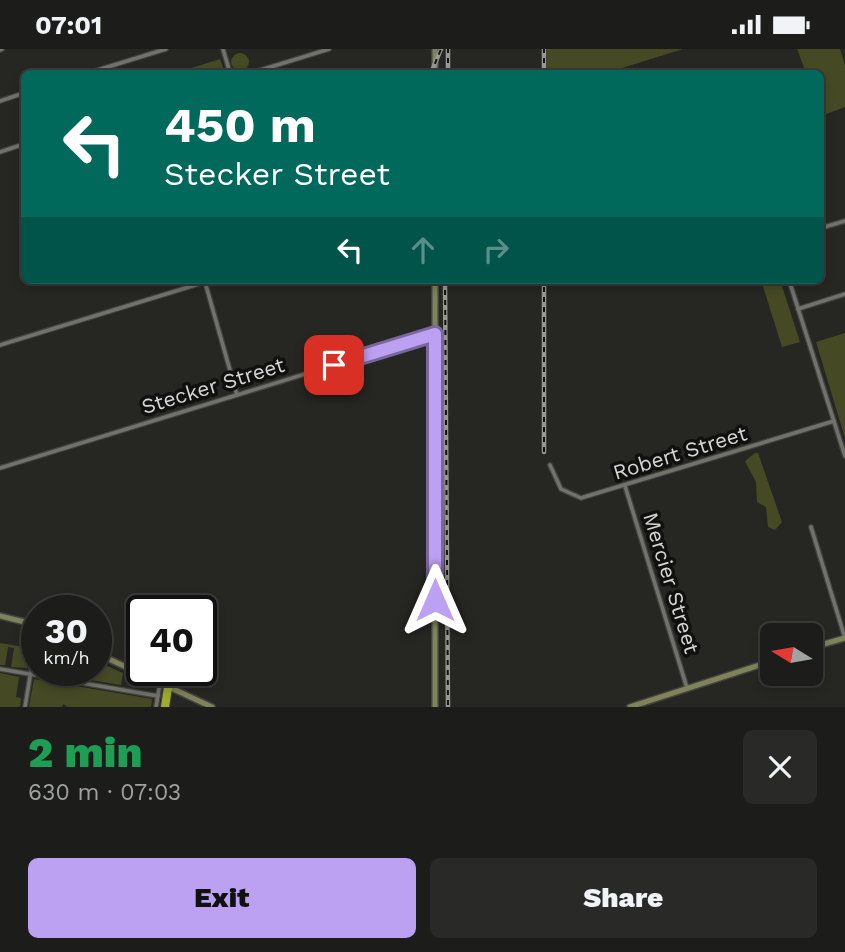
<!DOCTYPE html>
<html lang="en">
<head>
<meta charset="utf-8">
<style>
  body { margin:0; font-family:"Work Sans",sans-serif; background:#292a27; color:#f1f3f6; height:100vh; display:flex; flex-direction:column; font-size:26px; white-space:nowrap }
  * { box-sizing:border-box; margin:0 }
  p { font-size:23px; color:#a0a2a2 }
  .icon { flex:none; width:38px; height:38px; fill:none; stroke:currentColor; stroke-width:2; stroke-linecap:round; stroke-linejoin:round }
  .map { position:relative; height:658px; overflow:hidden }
  .panel { display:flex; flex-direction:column; background:#1c1d1a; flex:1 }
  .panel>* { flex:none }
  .hud { position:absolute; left:21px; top:21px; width:803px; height:214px; border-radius:10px; box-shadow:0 4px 10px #0003,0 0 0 2px #3a3b39; background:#00695c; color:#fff; overflow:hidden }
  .needle { width:46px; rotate:281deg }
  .fabs { position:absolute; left:760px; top:574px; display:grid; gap:14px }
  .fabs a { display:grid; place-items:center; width:63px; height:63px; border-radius:10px; background:#1c1d1a; box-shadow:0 4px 10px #0003,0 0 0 2px #3a3b39; font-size:35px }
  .speed { position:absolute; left:21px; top:546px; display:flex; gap:14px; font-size:35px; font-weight:700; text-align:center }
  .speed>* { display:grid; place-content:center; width:91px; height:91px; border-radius:50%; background:#1c1d1a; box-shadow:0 4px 10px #0003,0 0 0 2px #3a3b39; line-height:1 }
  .speed small { font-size:18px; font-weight:400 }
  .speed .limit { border:4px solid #111; border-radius:10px; background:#fff; color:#111 }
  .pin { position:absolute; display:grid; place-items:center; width:60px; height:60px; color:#fff; margin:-30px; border-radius:14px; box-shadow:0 4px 10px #0006 }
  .me { position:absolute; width:77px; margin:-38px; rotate:0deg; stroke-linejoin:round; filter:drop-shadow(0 0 5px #0008) }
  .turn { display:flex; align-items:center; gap:24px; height:147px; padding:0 28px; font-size:32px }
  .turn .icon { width:91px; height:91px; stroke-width:2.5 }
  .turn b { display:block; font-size:49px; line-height:60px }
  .lanes { display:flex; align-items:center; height:66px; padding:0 28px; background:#0003; justify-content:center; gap:35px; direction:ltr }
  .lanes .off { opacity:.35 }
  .round { display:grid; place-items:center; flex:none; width:74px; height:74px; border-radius:10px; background:#292a27 }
  .head { display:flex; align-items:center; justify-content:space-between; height:119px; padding:0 28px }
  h1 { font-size:42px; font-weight:800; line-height:52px; color:#1e9e55 }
  .primary-button { display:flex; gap:14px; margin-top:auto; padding:14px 28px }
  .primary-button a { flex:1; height:80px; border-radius:10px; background:#bca0f2; color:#111; font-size:28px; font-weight:800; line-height:80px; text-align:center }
  .primary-button a+a { background:#292a27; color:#f1f3f6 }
  .status { display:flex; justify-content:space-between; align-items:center; height:49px; padding:0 35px; background:#1c1d1a; direction:ltr }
  .status svg { height:19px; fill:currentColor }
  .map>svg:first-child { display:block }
  .green { fill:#454a25 }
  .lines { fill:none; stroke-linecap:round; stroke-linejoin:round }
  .street-casing { stroke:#43433f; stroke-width:6 }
  .secondary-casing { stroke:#43433f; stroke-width:8 }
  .highway-casing { stroke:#43433f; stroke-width:10 }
  .street { stroke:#71726b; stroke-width:3.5 }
  .secondary { stroke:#7e8359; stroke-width:5 }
  .highway { stroke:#9eab2e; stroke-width:8 }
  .rail-casing { stroke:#979793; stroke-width:4.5 }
  .rail { stroke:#10100e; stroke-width:2; stroke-dasharray:5; stroke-linecap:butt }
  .route-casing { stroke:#7a689d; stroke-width:18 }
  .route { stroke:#bca0f2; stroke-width:12 }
  .labels { text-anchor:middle; stroke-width:7; stroke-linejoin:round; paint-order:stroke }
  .street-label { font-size:21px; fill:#d6d6d3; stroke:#10100e }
</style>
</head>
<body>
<div class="status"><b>07:01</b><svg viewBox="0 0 49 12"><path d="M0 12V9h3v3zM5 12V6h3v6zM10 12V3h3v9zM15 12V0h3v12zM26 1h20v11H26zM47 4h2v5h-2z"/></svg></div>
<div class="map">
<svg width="845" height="658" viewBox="0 0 845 658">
  <rect width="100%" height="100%" fill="#262722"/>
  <g class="green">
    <polygon points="547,0 683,0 606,24 547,24"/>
    <polygon points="797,0 840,0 845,16 845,58 821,67 821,24 806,24"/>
    <circle cx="240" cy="13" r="9"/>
    <polygon points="220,10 225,24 176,24"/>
    <polygon points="761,231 780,231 800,293 782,298"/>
    <polygon points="845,284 845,389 816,293"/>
    <polygon points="755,404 758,404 782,473 775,481 768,478 766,458 757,453 756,433 745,412"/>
    <polygon points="0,594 30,599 27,619 11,618 14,599 8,598 5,616 0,616"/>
    <polygon points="37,610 37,621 96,621 96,612 123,624 121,636 36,622"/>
    <polygon points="0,624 19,628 16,648 21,649 20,658 0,658"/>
    <polygon points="34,630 152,650 151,658 68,658 63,655 62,658 29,658"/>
  </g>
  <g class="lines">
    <g class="street-casing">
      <g id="street">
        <polyline points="223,0 230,24"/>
        <polyline points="0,1 2,0"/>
        <polyline points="88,24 166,0"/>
        <polyline points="251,24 329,0"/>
        <polyline points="0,52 24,44"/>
        <polyline points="0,103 24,95"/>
        <polyline points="821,179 845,172"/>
        <polyline points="789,231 845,407"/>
        <polyline points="205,233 237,346"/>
        <polyline points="798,260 845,245"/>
        <polyline points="0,296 205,233"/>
        <polyline points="550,416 561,440 581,449 834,372"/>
        <polyline points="0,419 435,285"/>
        <polyline points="625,437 687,639"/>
        <polyline points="811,478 845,589"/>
        <polyline points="0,620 158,647"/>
        <polyline points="25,658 37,586"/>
        <polyline points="156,658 160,634"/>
      </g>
    </g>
    <g class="secondary-casing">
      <g id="secondary">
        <polyline points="435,0 435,24"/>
        <polyline points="0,567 37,576"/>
        <polyline points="810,599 845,589"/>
        <polyline points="96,604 212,658"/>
        <polyline points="435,658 435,231"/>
        <polyline points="630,658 772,612"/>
      </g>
    </g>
    <g class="highway-casing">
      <polyline id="highway" points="165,658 168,638"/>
    </g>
    <use href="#street" class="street"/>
    <use href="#secondary" class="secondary"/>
    <use href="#highway" class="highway"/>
    <g class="rail-casing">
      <g id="rail">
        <polyline points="431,24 441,0"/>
        <polyline points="448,24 448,0"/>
        <polyline points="544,24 544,0"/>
        <polyline points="445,231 448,658"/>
        <polyline points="544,403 544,231"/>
      </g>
    </g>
    <use href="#rail" class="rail"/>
  </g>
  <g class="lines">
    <g class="route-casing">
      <polyline id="route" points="334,316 435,285 435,551"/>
    </g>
    <use href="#route" class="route"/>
  </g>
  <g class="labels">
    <g class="street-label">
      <text transform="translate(213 337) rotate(-17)" y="7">Stecker Street</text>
      <text transform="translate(680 404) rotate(-17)" y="7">Robert Street</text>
      <text transform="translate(671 534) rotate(73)" y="7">Mercier Street</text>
    </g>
  </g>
</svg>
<div class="fabs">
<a><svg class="needle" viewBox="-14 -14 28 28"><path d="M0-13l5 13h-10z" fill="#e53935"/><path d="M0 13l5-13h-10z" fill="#a0a2a2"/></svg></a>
</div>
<div class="speed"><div>30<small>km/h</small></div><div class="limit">40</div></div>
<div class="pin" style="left:334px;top:316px;background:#d93025"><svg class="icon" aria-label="arrive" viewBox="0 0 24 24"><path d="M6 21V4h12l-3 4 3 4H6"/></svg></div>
<svg class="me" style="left:435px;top:551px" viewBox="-20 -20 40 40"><path d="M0-17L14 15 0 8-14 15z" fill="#bca0f2" stroke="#fff" stroke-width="4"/></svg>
<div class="hud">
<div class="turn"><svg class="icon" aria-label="left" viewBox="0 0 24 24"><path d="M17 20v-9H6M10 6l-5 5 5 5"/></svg><div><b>450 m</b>Stecker Street</div></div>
<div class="lanes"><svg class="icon" aria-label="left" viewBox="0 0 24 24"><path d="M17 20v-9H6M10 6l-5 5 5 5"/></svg><svg class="icon off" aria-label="ahead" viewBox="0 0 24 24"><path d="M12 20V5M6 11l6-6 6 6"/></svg><svg class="icon off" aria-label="right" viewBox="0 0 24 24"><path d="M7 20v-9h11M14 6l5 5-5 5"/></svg></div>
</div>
</div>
<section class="panel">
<div class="head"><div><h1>2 min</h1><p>630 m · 07:03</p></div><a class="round"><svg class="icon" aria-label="close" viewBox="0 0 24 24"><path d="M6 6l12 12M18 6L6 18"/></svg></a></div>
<div class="primary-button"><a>Exit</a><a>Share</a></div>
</section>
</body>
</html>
